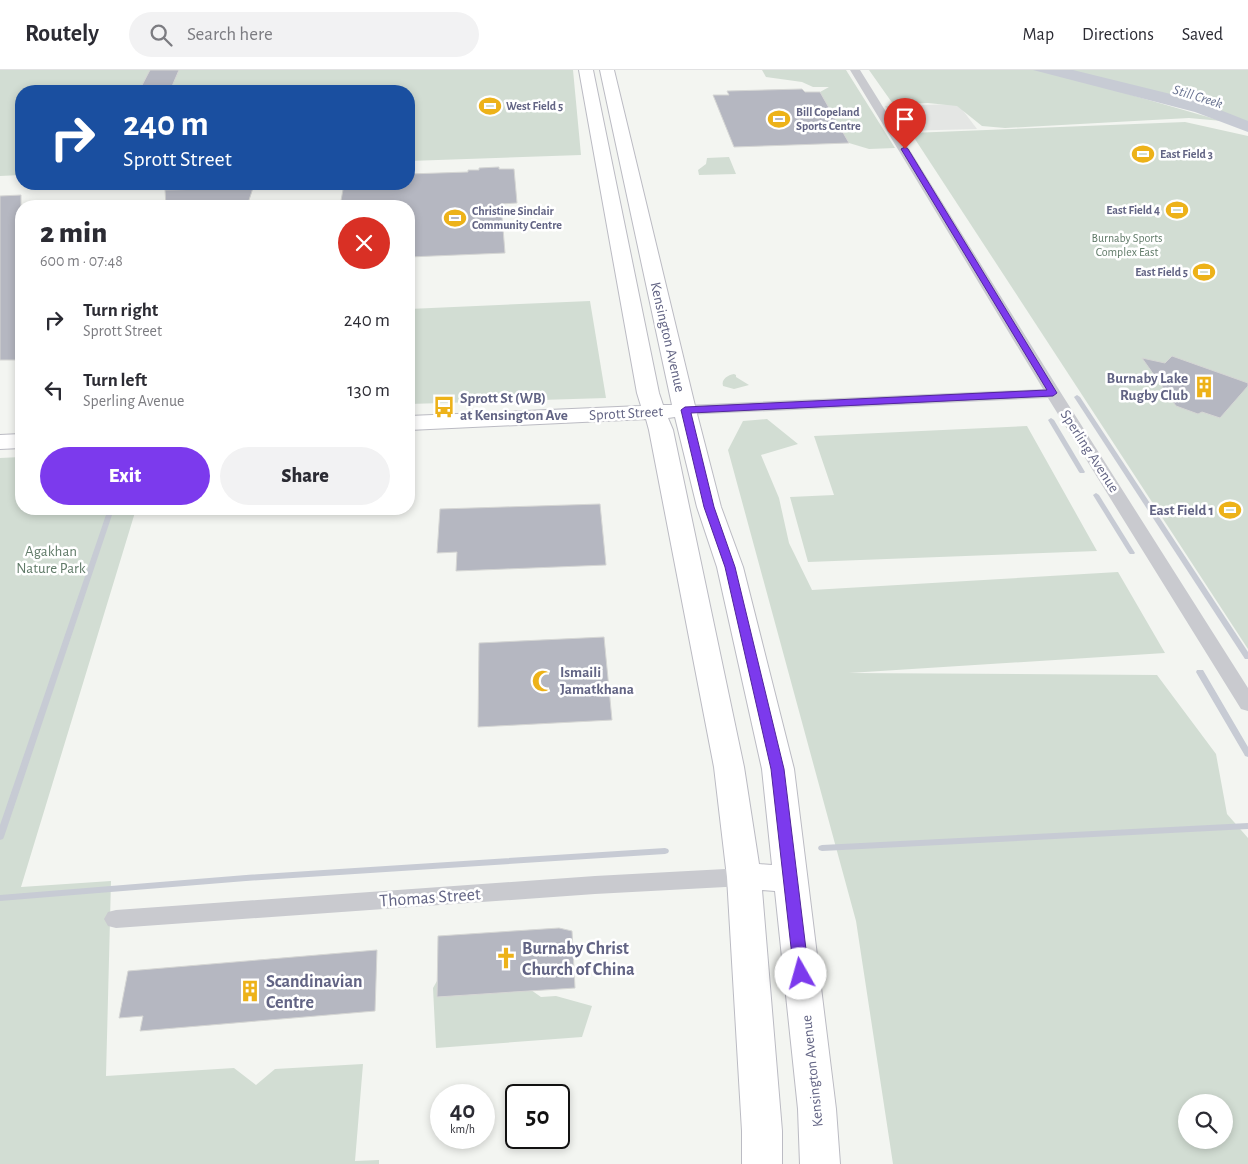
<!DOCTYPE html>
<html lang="en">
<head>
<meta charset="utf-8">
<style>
  body { margin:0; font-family:"Alegreya Sans",sans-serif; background:#f2f2f3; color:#2b2b33; height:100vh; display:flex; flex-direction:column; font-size:19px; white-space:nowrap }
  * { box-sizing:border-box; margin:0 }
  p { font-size:16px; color:#7c7c81 }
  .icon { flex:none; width:28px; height:28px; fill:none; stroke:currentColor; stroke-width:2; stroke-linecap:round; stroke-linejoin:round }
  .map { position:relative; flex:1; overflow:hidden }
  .details { position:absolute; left:15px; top:130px; width:400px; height:315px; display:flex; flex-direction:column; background:#fff; border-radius:20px; box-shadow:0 2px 8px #0003 }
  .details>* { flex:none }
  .guide { position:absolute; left:15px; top:15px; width:400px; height:105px; border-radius:20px; box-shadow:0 2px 8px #0003; background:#1a4fa0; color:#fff; overflow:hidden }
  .controls { position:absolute; left:1178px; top:1024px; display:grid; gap:10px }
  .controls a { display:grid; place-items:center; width:55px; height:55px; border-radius:50%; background:#fff; box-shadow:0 2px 8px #0003; font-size:25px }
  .speed { position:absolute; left:430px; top:1014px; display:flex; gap:10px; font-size:25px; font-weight:700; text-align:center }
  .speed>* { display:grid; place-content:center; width:65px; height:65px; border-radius:50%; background:#fff; box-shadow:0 2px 8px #0003; line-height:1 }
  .speed small { font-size:12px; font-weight:400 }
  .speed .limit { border:2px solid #111; border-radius:8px; background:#fff; color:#111 }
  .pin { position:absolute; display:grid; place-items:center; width:42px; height:42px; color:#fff; margin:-51px -21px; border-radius:50% 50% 50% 0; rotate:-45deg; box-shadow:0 0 5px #0007 }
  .pin .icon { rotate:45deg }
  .me { position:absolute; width:55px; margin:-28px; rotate:353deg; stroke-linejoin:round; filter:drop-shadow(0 0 4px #0008) }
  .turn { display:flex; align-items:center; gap:18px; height:105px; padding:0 25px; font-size:22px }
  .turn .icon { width:65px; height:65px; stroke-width:2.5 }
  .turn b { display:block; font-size:35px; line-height:42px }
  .round { display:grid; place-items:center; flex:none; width:52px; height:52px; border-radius:26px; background:#f2f2f3 }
  .overview { display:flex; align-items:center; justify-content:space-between; height:85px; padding:0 25px }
  h1 { font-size:30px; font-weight:800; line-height:38px }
  .cta { display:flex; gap:10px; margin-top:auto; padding:10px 25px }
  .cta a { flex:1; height:58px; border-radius:30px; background:#7c3aed; color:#fff; font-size:20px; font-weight:800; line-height:58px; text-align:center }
  .cta a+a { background:#f2f2f3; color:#2b2b33 }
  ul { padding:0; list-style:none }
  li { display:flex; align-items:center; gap:15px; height:70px; padding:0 25px }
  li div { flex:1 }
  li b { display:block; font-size:19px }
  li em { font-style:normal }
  header { display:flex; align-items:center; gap:30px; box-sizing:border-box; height:70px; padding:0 25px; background:#fff; border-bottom:1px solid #e1e1e2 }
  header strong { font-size:24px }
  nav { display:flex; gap:28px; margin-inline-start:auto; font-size:18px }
  .search { width:350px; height:45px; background:#f2f2f3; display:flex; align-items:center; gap:12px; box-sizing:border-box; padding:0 18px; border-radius:28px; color:#7c7c81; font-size:19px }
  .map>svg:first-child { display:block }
  .built { fill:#e4e6e4 }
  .green { fill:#d2ddd3; fill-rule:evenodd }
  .water { fill:#c7cbd4 }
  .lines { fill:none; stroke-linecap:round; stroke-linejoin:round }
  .stream { fill:#c7cbd4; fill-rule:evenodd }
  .building { fill:#b5b7c1; stroke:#d5d6d4 }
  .secondary-casing { stroke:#bbbbc3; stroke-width:2 }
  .street { fill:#c9cacf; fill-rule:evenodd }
  .secondary { fill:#fff; fill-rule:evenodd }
  .route { fill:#7c3aed; stroke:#51269a }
  .labels { text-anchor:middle; stroke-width:5; stroke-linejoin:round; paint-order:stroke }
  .far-poi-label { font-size:12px; font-weight:bold; fill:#626484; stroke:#fff; text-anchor:start }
  .far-park-label { font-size:12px; fill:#617b69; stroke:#fff }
  .far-water-label { font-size:14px; font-style:italic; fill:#67718f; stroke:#fff }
  .street-label { font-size:15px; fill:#626484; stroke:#fff }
  .poi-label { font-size:15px; font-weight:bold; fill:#626484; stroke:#fff; text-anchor:end }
  .park-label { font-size:15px; fill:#617b69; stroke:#fff }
  .near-street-label { font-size:18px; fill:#626484; stroke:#fff }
  .near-poi-label { font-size:18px; font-weight:bold; fill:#626484; stroke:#fff; text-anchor:start }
</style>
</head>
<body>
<header>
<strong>Routely</strong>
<div class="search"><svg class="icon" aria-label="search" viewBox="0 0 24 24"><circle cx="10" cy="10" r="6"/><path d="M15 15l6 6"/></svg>Search here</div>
<nav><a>Map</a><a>Directions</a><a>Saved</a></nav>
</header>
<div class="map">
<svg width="1248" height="1094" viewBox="0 0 1248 1094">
  <rect width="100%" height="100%" fill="#f3f5f1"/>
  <polygon class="built" points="958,34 977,59 901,61 885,36"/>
  <g class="green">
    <polygon points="0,0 573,0 581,85 409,91 409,21 21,21 21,105 0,106"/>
    <polygon points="762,0 846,0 895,78 869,79 849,73 820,22 829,17 813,17 802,12 766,7"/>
    <polygon points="869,0 1044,0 1222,51 1189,48 1005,58 982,56 957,36 928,33 893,34"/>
    <polygon points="1067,0 1248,0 1248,54"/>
    <polygon points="1185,52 1248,66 1248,579 911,63"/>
    <polygon points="729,87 736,104 699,105 698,100 706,94 707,88"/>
    <polygon points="590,231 606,328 409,334 409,239"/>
    <path d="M734,304l2,1v2l13,8 -15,4 -11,-3c-2,-7 5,-11 11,-12z"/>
    <path d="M767,349l31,25 -37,11 18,43 10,45 23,47 306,-18 47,81 -316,20 308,2 59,79 11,60 21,24v326h-355l-37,-243 -128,-471 15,-29zM1186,1032h38v38h-38z"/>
    <polygon points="1027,356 1097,481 808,492 790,427 834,425 814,366"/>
    <polygon points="21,387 21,439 136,439 21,817 111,811 106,1006 234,998 256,1015 275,999 363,994 355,1091 379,1090 379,1094 0,1094 0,388"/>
    <polygon points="437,911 437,927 531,920 541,927 556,926 592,936 582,967 436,978 433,918"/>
  </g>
  <polygon class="water" points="1033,0 1073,0 1195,30 1248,51 1248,62 1195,42"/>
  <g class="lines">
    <g class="stream">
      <polygon points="1077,325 1080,327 1248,582 1248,589 1245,589 1074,327"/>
      <polygon points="1051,348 1054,350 1085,402 1084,403 1080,403 1079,402 1048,350"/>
      <polygon points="1096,423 1099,425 1135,483 1134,484 1130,484 1129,483 1093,425"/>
      <polygon points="108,439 114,439 4,767 3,769 0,770 0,755"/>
      <polygon points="1197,600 1203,600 1248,677 1248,687 1245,686 1244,684 1196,602"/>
      <polygon points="1248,753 1248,759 822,781 819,780 818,778 819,776 822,775"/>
      <polygon points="665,778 668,779 669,781 668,783 665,784 246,811 0,831 0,825 246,805"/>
    </g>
  </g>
  <g class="building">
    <polygon points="150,0 179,0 170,21 139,21"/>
    <polygon points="802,19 805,22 820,22 849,73 734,77 713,25 729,25 727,21"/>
    <polygon points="499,97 499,99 514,99 517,133 501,134 505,183 409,187 409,136 340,136 344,114 409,114 409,104 468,102 468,100 479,100 479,98"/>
    <polygon points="253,118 247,136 166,136 165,120"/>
    <polygon points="21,125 21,290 0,290 0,126"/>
    <polygon points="1172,286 1248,313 1248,316 1220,348 1202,342 1198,344 1176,336 1142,288 1165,293"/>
    <polygon points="600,434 606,495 456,501 457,482 437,483 440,439"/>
    <polygon points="604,567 612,650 478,657 479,573"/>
    <polygon points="559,858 572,861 575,918 437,927 438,866"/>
    <polygon points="377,880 375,941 140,961 143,946 119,948 128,901"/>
  </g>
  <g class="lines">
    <g class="secondary-casing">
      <g id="secondary">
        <path d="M579,0h14l66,323 4,12h9l-72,-335h14l82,340 25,97 22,60 51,202 42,340 4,55h-40l-2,-55 -23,-218 -13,-1 20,241v33h-40v-33l-15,-254 -13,-110 -65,-337 -3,-11 -237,11v-14l232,-10 -4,-13zM675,347l22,90 20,60 45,202 10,96 -13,-1 -15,-97 -71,-337 -5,-12z"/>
        <polygon points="21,364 21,378 0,379 0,365"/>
      </g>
    </g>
    <g class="street">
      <polygon points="850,0 860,0 1061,323 1248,618 1248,641 1241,639 1048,328 685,345 680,343 677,340 680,337 685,335 1043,319"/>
      <polygon points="744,798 752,801 755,807 752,813 744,816 595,824 116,858 108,856 104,849 108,842 116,840 595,806"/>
    </g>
    <use href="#secondary" class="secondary"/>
  </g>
  <polygon class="route" points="905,77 908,79 1057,323 1053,326 691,343 714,437 735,497 784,699 809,904 806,909 801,911 796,909 794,904 771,699 725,497 704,437 681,340 685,337 1047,320 901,79"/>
  <defs>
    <g id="stadium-bare" transform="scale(1.725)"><path d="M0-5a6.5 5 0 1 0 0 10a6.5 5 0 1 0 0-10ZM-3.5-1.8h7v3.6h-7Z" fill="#edb219" stroke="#fff" stroke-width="2.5" paint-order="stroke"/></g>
    <g id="building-bare" transform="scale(1.725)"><path d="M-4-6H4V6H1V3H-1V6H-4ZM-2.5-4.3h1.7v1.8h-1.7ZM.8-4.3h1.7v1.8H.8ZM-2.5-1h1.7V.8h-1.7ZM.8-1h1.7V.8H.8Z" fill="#edb219" stroke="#fff" stroke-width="2.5" paint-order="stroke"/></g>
    <g id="bus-bare" transform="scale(1.725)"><path d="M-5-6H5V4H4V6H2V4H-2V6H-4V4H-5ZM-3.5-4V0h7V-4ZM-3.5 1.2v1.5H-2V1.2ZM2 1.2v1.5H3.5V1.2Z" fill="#edb219" stroke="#fff" stroke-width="2.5" paint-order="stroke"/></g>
    <g id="mosque-bare" transform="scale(1.725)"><path d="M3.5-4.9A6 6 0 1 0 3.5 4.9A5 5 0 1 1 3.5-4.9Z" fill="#edb219" stroke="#fff" stroke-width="2.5" paint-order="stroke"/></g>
    <g id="church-bare" transform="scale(1.725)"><path d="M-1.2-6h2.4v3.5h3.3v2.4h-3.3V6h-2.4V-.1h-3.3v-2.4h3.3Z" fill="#edb219" stroke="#fff" stroke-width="2.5" paint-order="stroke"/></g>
  </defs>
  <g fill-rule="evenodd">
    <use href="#stadium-bare" x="490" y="36"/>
    <use href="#stadium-bare" x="779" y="49"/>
    <use href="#stadium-bare" x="1143" y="84"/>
    <use href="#stadium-bare" x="1177" y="140"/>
    <use href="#stadium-bare" x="455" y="148"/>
    <use href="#stadium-bare" x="1204" y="202"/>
    <use href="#building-bare" x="1204" y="317"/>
    <use href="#bus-bare" x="444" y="337"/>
    <use href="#stadium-bare" x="1230" y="440"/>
    <use href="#mosque-bare" x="543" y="611"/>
    <use href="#church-bare" x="506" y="888"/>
    <use href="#building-bare" x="250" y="921"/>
  </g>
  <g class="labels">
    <g class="far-poi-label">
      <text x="506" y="40">West Field 5</text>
      <text x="796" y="46">Bill Copeland<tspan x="796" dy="14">Sports Centre</tspan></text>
      <text x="1160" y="88">East Field 3</text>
      <text x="1160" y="144" text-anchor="end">East Field 4</text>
      <text x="472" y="145">Christine Sinclair<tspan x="472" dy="14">Community Centre</tspan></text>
      <text x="1188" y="206" text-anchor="end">East Field 5</text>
    </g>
    <g class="far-park-label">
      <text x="1127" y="172">Burnaby Sports<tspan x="1127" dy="14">Complex East</tspan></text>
    </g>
    <g class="far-water-label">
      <text transform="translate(1198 26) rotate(17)" y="5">Still Creek</text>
    </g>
    <g class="street-label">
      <text transform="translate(668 267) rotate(77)" y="5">Kensington Avenue</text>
      <text transform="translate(626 343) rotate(-3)" y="5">Sprott Street</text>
      <text transform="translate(1090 381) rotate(57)" y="5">Sperling Avenue</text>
      <text transform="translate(812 1001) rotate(-96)" y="5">Kensington Avenue</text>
    </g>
    <g class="poi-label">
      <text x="1188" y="313">Burnaby Lake<tspan x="1188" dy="17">Rugby Club</tspan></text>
      <text x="460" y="333" text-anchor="start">Sprott St (WB)<tspan x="460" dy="17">at Kensington Ave</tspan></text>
      <text x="1214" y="445">East Field 1</text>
      <text x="560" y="607" text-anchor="start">Ismaili<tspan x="560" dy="17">Jamatkhana</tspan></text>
    </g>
    <g class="park-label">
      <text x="51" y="486">Agakhan<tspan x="51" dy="17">Nature Park</tspan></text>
    </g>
    <g class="near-street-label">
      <text transform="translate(430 827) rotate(-4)" y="6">Thomas Street</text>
    </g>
    <g class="near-poi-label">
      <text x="522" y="884">Burnaby Christ<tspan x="522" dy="21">Church of China</tspan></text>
      <text x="266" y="917">Scandinavian<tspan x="266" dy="21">Centre</tspan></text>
    </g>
  </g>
</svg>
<div class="controls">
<a><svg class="icon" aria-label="search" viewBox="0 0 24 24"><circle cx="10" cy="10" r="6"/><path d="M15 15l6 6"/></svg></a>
</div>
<div class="speed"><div>40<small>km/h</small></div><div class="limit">50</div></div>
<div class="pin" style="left:905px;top:79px;background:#d93025"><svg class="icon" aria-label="arrive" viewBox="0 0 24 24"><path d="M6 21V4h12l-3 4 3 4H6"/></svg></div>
<svg class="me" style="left:801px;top:904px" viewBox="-20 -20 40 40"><circle r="19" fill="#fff"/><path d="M0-13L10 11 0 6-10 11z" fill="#7c3aed"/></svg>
<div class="guide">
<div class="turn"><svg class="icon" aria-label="right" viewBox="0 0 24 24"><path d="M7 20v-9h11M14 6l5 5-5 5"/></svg><div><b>240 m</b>Sprott Street</div></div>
</div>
<section class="details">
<div class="overview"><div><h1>2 min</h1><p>600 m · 07:48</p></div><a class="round" style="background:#d93025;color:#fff"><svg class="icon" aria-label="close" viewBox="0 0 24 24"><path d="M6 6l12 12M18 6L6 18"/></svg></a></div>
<ul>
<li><svg class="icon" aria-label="right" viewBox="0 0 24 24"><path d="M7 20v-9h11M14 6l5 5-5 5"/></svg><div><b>Turn right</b><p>Sprott Street</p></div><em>240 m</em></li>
<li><svg class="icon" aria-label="left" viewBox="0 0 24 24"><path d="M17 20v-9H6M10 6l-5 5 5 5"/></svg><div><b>Turn left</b><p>Sperling Avenue</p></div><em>130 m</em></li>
</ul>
<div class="cta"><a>Exit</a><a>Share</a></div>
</section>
</div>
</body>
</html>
